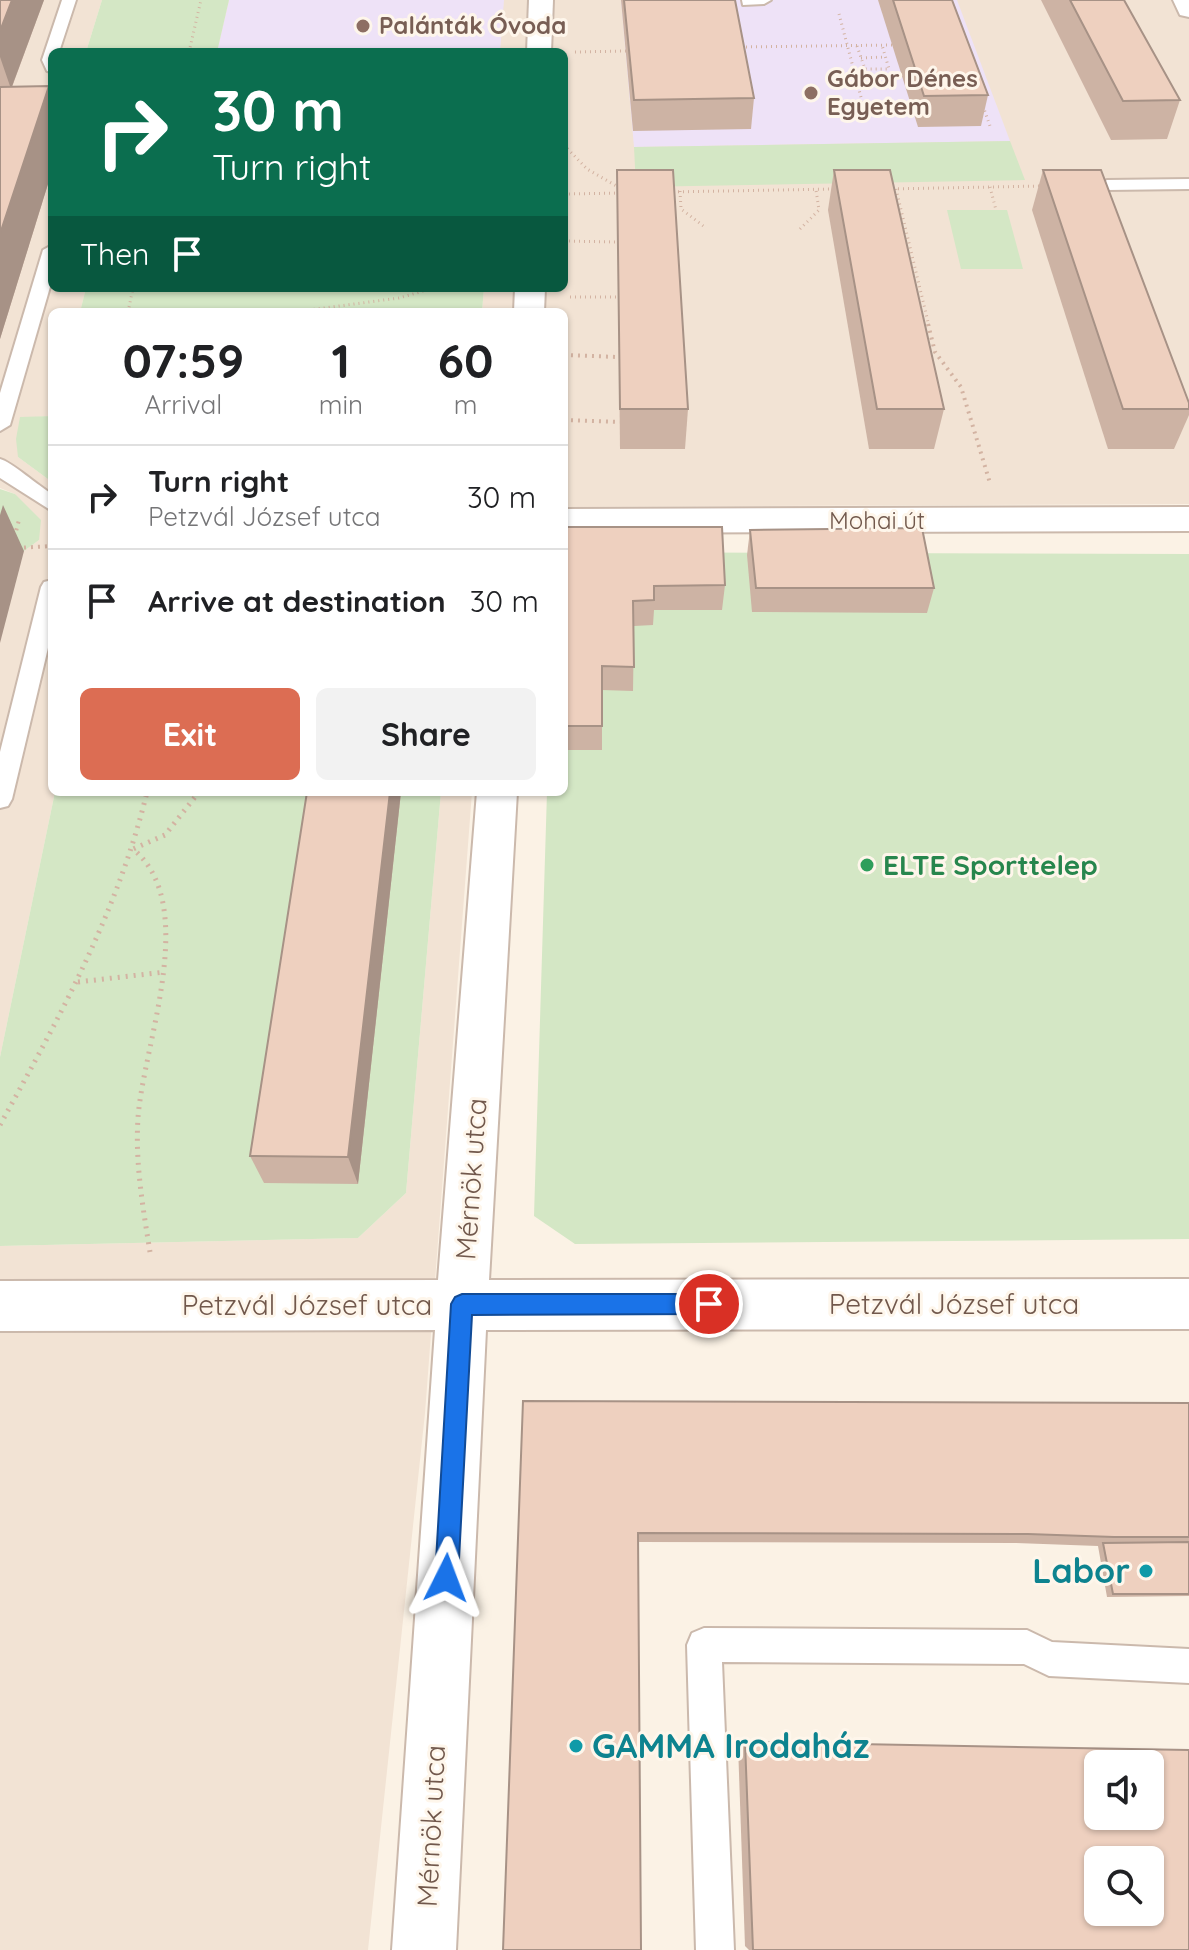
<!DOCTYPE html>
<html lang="en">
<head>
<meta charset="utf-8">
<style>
  body { margin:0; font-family:Quicksand,sans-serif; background:#f2f2f2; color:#202124; height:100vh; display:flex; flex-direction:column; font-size:30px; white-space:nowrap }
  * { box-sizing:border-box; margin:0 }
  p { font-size:26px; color:#757577 }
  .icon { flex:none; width:44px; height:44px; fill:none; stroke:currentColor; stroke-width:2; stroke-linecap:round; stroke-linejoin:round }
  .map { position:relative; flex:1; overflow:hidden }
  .side { position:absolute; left:48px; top:308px; width:520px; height:488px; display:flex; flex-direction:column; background:#fff; border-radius:12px; box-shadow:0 2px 6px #0004 }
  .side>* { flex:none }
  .hud { position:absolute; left:48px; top:48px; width:520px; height:244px; border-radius:12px; box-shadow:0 2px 6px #0004; background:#0b6e4f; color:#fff; overflow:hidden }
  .controls { position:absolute; left:1084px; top:1750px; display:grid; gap:16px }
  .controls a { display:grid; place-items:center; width:80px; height:80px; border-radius:12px; background:#fff; box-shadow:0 2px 6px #0004; font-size:40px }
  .pin { position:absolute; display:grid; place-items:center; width:68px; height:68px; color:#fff; margin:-34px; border:4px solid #fff; border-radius:50%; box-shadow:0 2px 8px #0007 }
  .me { position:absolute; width:88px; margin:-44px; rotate:3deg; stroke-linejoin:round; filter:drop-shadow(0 0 6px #0008) }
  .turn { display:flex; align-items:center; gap:28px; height:168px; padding:0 32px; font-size:36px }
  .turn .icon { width:104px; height:104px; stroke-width:2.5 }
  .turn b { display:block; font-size:56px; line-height:68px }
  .then { display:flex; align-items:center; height:76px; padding:0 32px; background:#0003; gap:16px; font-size:30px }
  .eta { display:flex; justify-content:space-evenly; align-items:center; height:136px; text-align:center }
  .eta b { font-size:48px; font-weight:700; line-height:56px }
  .action { display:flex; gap:16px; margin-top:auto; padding:16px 32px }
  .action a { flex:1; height:92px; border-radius:12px; background:#dc6d53; color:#fff; font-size:32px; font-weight:700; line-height:92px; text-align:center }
  .action a+a { background:#f2f2f2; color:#202124 }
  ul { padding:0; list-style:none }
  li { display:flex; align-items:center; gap:24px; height:104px; padding:0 32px; border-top:2px solid #e0e0e0 }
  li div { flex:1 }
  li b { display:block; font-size:30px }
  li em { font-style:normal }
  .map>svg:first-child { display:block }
  .residential { fill:#f2e3d4 }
  .education { fill:#eee2f7 }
  .green { fill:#d4e7c5 }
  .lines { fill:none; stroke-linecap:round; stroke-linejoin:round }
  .service-casing { stroke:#cbb9ac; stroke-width:4 }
  .minor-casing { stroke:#cbb9ac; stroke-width:4 }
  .path-far2 { stroke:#d3b3a2; stroke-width:3; stroke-dasharray:1 4; stroke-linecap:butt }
  .path-far1 { stroke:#d3b3a2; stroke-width:4; stroke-dasharray:2 5; stroke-linecap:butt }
  .path { stroke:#d3b3a2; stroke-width:5; stroke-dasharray:2 6; stroke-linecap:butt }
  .service { fill:#fff; fill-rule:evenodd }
  .minor { fill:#fff; fill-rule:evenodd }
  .wall { fill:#cdb3a4 }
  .shaded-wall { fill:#a79286 }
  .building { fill:#eed0bf; stroke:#a79286; stroke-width:2; fill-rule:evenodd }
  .route { fill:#1a73e8; stroke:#114b97; stroke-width:2 }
  .education-dot { fill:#8d6e63; stroke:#fef6eb; stroke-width:3 }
  .leisure-dot { fill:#2e9e5b; stroke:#fef6eb; stroke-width:3 }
  .culture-dot { fill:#0f9aa8; stroke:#fef6eb; stroke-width:3 }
  .labels { text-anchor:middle; stroke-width:6; stroke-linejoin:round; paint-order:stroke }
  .far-education-label { font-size:24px; font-weight:bold; fill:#785e54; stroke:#fef6eb; text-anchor:start }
  .far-street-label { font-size:24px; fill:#71584c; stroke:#fef6eb }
  .leisure-label { font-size:28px; font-weight:bold; fill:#27864d; stroke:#fef6eb; text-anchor:start }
  .street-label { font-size:28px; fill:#71584c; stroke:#fef6eb }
  .near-culture-label { font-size:34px; font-weight:bold; fill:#0d838f; stroke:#fef6eb; text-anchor:end }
</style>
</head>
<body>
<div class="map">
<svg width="1189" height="1950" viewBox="0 0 1189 1950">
  <rect width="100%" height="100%" fill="#fbf2e5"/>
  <g class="residential">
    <polygon points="0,0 102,0 86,52 52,52 52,89 0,89"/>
    <polygon points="229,0 1189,0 1189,504 564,507 564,312 482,312 484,288 564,288 564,52 217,52"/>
    <polygon points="52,133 52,288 86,288 80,312 52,312 52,416 20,418 18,457 52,482 52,792 55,792 0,1057 0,552 24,551 39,540 15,494 0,488 0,163"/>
    <polygon points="441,792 472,792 425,1413 368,1950 0,1950 0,1246 358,1238 406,1193"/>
  </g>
  <g class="education">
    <polygon points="229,0 504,0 500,52 217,52"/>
    <polygon points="621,0 957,0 1010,141 634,147"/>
  </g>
  <g class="green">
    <polygon points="102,0 229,0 217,52 86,52"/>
    <polygon points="1010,141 1025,180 636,187 634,147"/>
    <polygon points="947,210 1007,210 1023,269 961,269"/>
    <polygon points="86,288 484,288 482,312 80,312"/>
    <polygon points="52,416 52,482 18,457 16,439 20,417"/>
    <polygon points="0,489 15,494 41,520 39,540 24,551 0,552"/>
    <polygon points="564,552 1189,554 1189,1239 575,1244 534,1216 547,792 564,792"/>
    <polygon points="55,792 441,792 406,1193 358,1238 0,1246 0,1057"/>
  </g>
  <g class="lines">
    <g class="service-casing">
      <g id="service">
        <polygon points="62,0 76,0 59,52 52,52 52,72 47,71 42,60"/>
        <polygon points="742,0 771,0 764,4 743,5"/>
        <polygon points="1189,179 1189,189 1107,190 1099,185 1107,180"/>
        <polygon points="52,245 52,280 10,425 0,431 0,393 43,250"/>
        <path d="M0,459c10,2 40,28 52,35v17l-52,-33z"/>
        <polygon points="52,580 52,631 12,799 8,806 0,808 0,752 41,587 44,582"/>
        <polygon points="704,1628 1027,1630 1052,1642 1189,1649 1189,1683 1049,1676 1024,1664 722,1662 734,1950 696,1950 687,1645 692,1633"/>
      </g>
    </g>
    <g class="minor-casing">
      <g id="minor">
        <polygon points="529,0 553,0 551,52 527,52"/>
        <polygon points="1173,0 1189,0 1189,17 1180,15"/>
        <polygon points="515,288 545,288 544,312 514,312"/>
        <polygon points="1189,507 1189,531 564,533 564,509"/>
        <polygon points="477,792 517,792 489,1280 1189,1279 1189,1329 486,1330 456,1950 392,1950 435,1330 0,1331 0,1281 438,1280"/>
      </g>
    </g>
    <g class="path-far2">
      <polyline points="839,14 867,120"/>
      <polyline points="857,46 865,69 889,69 882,45"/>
      <polyline points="741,47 892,45"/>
      <polyline points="189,52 201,0"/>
      <polyline points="575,52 626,51"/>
      <polyline points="861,58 885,57"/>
      <polyline points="983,106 990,126"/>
      <polyline points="564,145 587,169 620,188"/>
      <polyline points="990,187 996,210"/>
      <polyline points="888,189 1042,186"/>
      <polyline points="896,189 929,326"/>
      <polyline points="680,191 681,209 706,228"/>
      <polyline points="668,192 834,189"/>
      <polyline points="564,194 622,193"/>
      <polyline points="800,229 819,210 816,190"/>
      <polyline points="564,241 616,242"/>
      <polyline points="570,297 617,297"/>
      <polyline points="128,312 133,288"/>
      <polyline points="294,312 399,298 434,288"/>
    </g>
    <g class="path-far1">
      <polyline points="928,324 935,352 961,387 990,483"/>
      <polyline points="564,355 618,357"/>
      <polyline points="564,420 620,422"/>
      <polyline points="0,541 15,535 19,520"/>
      <polyline points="17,548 52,546"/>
    </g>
    <g class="path">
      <polyline points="78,982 165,972"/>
      <path d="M0,1125c59,-107 118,-213 147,-333"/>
      <path d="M150,1252c-7,-44 -15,-89 -12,-134 5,-73 63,-213 -5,-269l32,-14 34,-43"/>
    </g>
    <use href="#service" class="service"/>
    <use href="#minor" class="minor"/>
  </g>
  <g class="wall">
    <polygon points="0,0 44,0 12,87 52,94 52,171 0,339"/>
    <polygon points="621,0 735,0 754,98 751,129 633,131"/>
    <polygon points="878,0 952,0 988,95 981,126 918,127"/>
    <polygon points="1041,0 1124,0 1180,100 1167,139 1111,140"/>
    <polygon points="617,170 688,409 685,449 620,449"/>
    <polygon points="834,170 944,409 934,449 869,449 828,210"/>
    <polygon points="1043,170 1189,403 1189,415 1174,449 1108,449 1032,210"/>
    <polygon points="564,527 725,585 722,610 654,610 653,625 634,626 633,691 602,690 602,750 564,750"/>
    <polygon points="750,530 934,588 927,613 752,612 747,555"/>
    <polygon points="307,792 401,792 358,1184 264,1183 250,1156"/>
    <polygon points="523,1401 1189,1403 1189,1596 1107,1597 1098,1546 1015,1543 638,1542"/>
    <polygon points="745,1742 1189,1950 749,1950 745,1946 738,1745"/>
  </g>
  <g class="shaded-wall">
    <polygon points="12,0 44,0 11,89 0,57 0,31"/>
    <polygon points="49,86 52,94 52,171 0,339 0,234"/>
    <polygon points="3,505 24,551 0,643 0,515"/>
    <polygon points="390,792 401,792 358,1184 348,1157"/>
  </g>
  <g class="building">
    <polygon points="0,0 12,0 0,31"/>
    <polygon points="624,0 735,0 754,98 634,100"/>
    <polygon points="893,0 952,0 988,95 924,96"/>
    <polygon points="1070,0 1124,0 1180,100 1123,101"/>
    <polygon points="49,86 0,234 0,87"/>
    <polygon points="617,170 673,170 688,409 620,409"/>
    <polygon points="834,170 890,170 944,409 877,409"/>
    <polygon points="1043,170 1101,170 1189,403 1189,409 1123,409"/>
    <polygon points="564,527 722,527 725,585 654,586 654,600 633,601 634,667 602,666 602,726 564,726"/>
    <polygon points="922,528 934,588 756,588 750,530"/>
    <polygon points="307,792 390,792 348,1157 250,1156"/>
    <polygon points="523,1401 1189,1403 1189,1537 1114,1537 1028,1534 638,1533 641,1950 503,1950"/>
    <polygon points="1189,1542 1189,1594 1113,1594 1103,1543"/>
    <path d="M745,1742l444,8v200h-436zM1098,1764h52v52h-52zM1098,1860h52v52h-52z"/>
  </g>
  <polygon class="route" points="462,1294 709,1294 717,1297 720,1304 717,1311 709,1314 472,1315 458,1578 455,1587 446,1590 438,1587 435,1578 451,1304 455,1297"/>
  <g class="education-dot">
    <circle cx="363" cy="26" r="8"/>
    <circle cx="811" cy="93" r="8"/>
  </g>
  <circle class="leisure-dot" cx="867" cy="865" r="8"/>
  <g class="culture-dot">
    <circle cx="1146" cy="1571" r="8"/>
    <circle cx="576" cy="1746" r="8"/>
  </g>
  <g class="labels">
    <g class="far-education-label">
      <text x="379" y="34">Palánták Óvoda</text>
      <text x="827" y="87">Gábor Dénes<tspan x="827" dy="28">Egyetem</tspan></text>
    </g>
    <g class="far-street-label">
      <text x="877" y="529">Mohai út</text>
    </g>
    <g class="leisure-label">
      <text x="883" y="875">ELTE Sporttelep</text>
    </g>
    <g class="street-label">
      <text transform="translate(471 1179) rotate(-86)" y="10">Mérnök utca</text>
      <text x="954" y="1314">Petzvál József utca</text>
      <text x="307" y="1315">Petzvál József utca</text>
      <text transform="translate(431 1826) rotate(-87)" y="10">Mérnök utca</text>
    </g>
    <g class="near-culture-label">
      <text x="1130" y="1583">Labor</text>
      <text x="592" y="1758" text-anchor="start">GAMMA Irodaház</text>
    </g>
  </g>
</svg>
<div class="controls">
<a><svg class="icon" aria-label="sound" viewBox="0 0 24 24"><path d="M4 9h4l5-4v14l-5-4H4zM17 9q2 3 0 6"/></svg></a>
<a><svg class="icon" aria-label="search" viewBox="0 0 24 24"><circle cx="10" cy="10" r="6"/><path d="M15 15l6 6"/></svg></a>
</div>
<div class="pin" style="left:709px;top:1304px;background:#d93025"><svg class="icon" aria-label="arrive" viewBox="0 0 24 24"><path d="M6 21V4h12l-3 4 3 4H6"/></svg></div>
<svg class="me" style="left:446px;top:1578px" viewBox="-20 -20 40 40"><path d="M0-17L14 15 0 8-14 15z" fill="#1a73e8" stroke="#fff" stroke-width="4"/></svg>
<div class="hud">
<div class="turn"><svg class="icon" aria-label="right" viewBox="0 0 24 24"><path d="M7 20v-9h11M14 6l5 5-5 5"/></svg><div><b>30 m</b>Turn right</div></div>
<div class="then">Then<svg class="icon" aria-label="arrive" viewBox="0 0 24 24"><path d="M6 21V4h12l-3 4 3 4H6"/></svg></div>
</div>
<section class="side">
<div class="eta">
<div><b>07:59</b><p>Arrival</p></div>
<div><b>1</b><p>min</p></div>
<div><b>60</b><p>m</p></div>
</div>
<ul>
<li><svg class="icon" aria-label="right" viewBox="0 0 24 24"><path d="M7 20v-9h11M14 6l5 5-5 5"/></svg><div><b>Turn right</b><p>Petzvál József utca</p></div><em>30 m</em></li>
<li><svg class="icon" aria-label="arrive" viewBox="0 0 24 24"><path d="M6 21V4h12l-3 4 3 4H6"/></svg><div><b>Arrive at destination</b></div><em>30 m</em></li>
</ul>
<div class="action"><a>Exit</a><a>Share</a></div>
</section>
</div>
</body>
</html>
